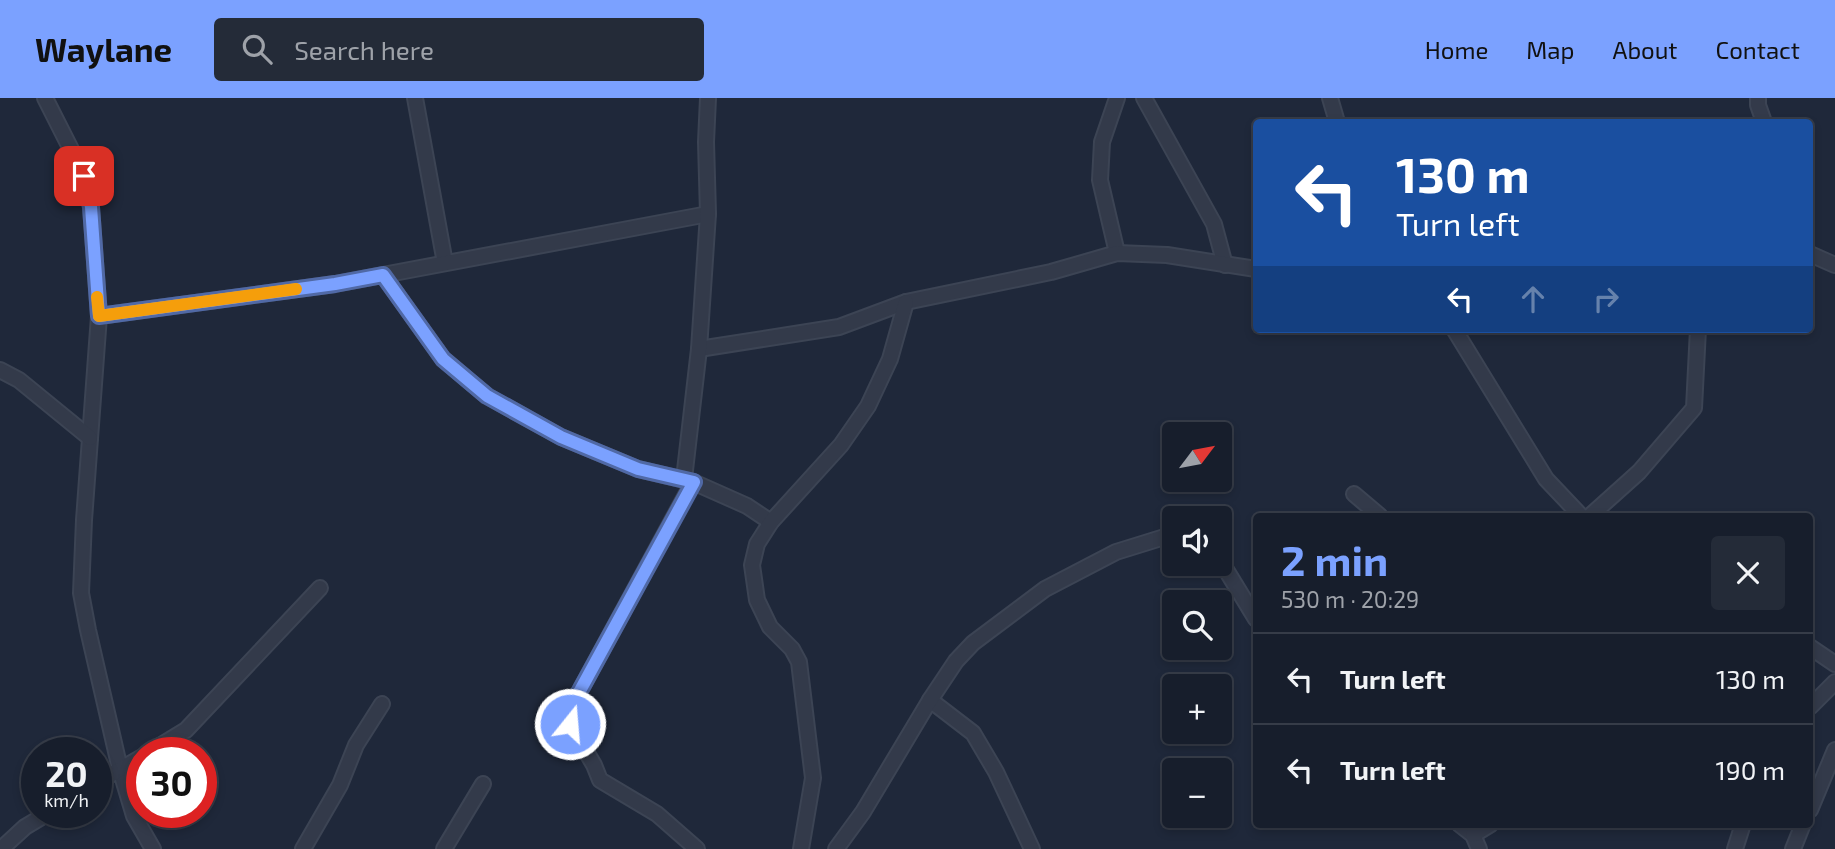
<!DOCTYPE html>
<html lang="en">
<head>
<meta charset="utf-8">
<style>
  body { margin:0; font-family:"Exo 2",sans-serif; background:#242b38; color:#f1f3f6; height:100vh; display:flex; flex-direction:column; font-size:26px; white-space:nowrap }
  * { box-sizing:border-box; margin:0 }
  p { font-size:23px; color:#9ea2a9 }
  .icon { flex:none; width:38px; height:38px; fill:none; stroke:currentColor; stroke-width:2; stroke-linecap:round; stroke-linejoin:round }
  .map { position:relative; flex:1; overflow:hidden }
  .details { position:absolute; left:1253px; top:415px; width:560px; height:315px; display:flex; flex-direction:column; background:#171e2c; border-radius:7px; box-shadow:0 4px 10px #0003,0 0 0 2px #363c48 }
  .details>* { flex:none }
  .hud { position:absolute; left:1253px; top:21px; width:560px; height:214px; border-radius:7px; box-shadow:0 4px 10px #0003,0 0 0 2px #363c48; background:#1a4fa0; color:#fff; overflow:hidden }
  .needle { width:46px; rotate:58deg }
  .controls { position:absolute; left:1162px; top:324px; display:grid; gap:14px }
  .controls a { display:grid; place-items:center; width:70px; height:70px; border-radius:7px; background:#171e2c; box-shadow:0 4px 10px #0003,0 0 0 2px #363c48; font-size:35px }
  .speed { position:absolute; left:21px; top:639px; display:flex; gap:14px; font-size:35px; font-weight:700; text-align:center }
  .speed>* { display:grid; place-content:center; width:91px; height:91px; border-radius:50%; background:#171e2c; box-shadow:0 4px 10px #0003,0 0 0 2px #363c48; line-height:1 }
  .speed small { font-size:18px; font-weight:400 }
  .speed .limit { border:10px solid #d22; background:#fff; color:#111 }
  .pin { position:absolute; display:grid; place-items:center; width:60px; height:60px; color:#fff; margin:-30px; border-radius:14px; box-shadow:0 4px 10px #0006 }
  .me { position:absolute; width:77px; margin:-38px; rotate:17deg; stroke-linejoin:round; filter:drop-shadow(0 0 5px #0008) }
  .turn { display:flex; align-items:center; gap:24px; height:147px; padding:0 28px; font-size:32px }
  .turn .icon { width:91px; height:91px; stroke-width:2.5 }
  .turn b { display:block; font-size:49px; line-height:60px }
  .lanes { display:flex; align-items:center; height:66px; padding:0 28px; background:#0003; justify-content:center; gap:35px; direction:ltr }
  .lanes .off { opacity:.35 }
  .round { display:grid; place-items:center; flex:none; width:74px; height:74px; border-radius:7px; background:#242b38 }
  .summary { display:flex; align-items:center; justify-content:space-between; height:119px; padding:0 28px }
  h1 { font-size:42px; font-weight:700; line-height:52px; color:#7ba1ff }
  ul { padding:0; list-style:none }
  li { display:flex; align-items:center; gap:21px; height:91px; padding:0 28px; border-top:2px solid #363c48 }
  li div { flex:1 }
  li b { display:block; font-size:26px }
  li em { font-style:normal }
  header { display:flex; align-items:center; gap:42px; box-sizing:border-box; height:98px; padding:0 35px; background:#7ba1ff; color:#111 }
  header strong { font-size:33px }
  nav { display:flex; gap:38px; margin-inline-start:auto; font-size:24px }
  .search { width:490px; height:63px; background:#242b38; display:flex; align-items:center; gap:18px; box-sizing:border-box; padding:0 24px; border-radius:7px; color:#9ea2a9; font-size:26px }
  .map>svg:first-child { display:block }
  .lines { fill:none; stroke-linecap:round; stroke-linejoin:round }
  .street-casing { stroke:#3c4454; stroke-width:18 }
  .street { stroke:#333a4a; stroke-width:14 }
  .route-casing { stroke:#5069a6; stroke-width:18 }
  .route { stroke:#7ba1ff; stroke-width:12 }
  .slow { stroke:#f59e0b; stroke-width:12 }
</style>
</head>
<body>
<header>
<strong>Waylane</strong>
<div class="search"><svg class="icon" aria-label="search" viewBox="0 0 24 24"><circle cx="10" cy="10" r="6"/><path d="M15 15l6 6"/></svg>Search here</div>
<nav><a>Home</a><a>Map</a><a>About</a><a>Contact</a></nav>
</header>
<div class="map">
<svg width="1835" height="751" viewBox="0 0 1835 751">
  <rect width="100%" height="100%" fill="#1f283a"/>
  <g class="lines">
    <g class="street-casing">
      <g id="street">
        <polyline points="45,0 84,77 91,109 99,218 84,422 81,495 88,532 120,671 134,718 153,751"/>
        <polyline points="415,0 445,165"/>
        <polyline points="1144,0 1214,126 1225,167"/>
        <polyline points="1330,0 1337,24"/>
        <polyline points="1758,0 1758,7 1764,24"/>
        <polyline points="1117,155 1100,82 1102,44 1117,0"/>
        <polyline points="1810,156 1835,167"/>
        <polyline points="383,177 443,261 487,298 561,339 638,371 693,384 747,408 771,424"/>
        <polyline points="99,218 335,186 708,116"/>
        <polyline points="1454,231 1546,381 1581,418"/>
        <polyline points="699,251 839,229 906,204 1051,174 1117,155 1167,157 1256,171"/>
        <polyline points="0,272 19,282 90,340"/>
        <polyline points="684,381 699,251 708,116 706,44 708,0"/>
        <polyline points="693,384 576,600 570,626 594,667 600,682 657,716 697,751"/>
        <polyline points="1354,396 1380,418"/>
        <polyline points="1590,418 1639,374 1694,310 1698,231"/>
        <polyline points="1220,462 1256,521"/>
        <polyline points="1810,549 1835,566"/>
        <polyline points="930,602 973,635 996,674 1032,751"/>
        <polyline points="1810,609 1835,584"/>
        <polyline points="150,654 186,632 320,490"/>
        <polyline points="96,685 142,659"/>
        <polyline points="1810,712 1835,652"/>
        <polyline points="1459,726 1473,737 1479,751"/>
        <polyline points="1473,737 1491,726"/>
        <polyline points="1,751 25,729 50,714"/>
        <polyline points="303,751 340,687 356,647 382,606"/>
        <polyline points="444,751 483,686"/>
        <polyline points="801,751 813,680 799,564 792,551 770,529 757,502 752,467 757,446 771,424 841,347 868,308 890,261 906,204"/>
        <polyline points="836,751 863,714 930,602 956,563 973,545 1045,491 1116,454 1174,436"/>
        <polyline points="1735,751 1743,726"/>
        <polyline points="1793,751 1803,726"/>
      </g>
    </g>
    <use href="#street" class="street"/>
  </g>
  <g class="lines">
    <g class="route-casing">
      <polyline id="route" points="84,78 91,109 99,218 335,186 383,177 443,261 487,298 561,339 638,371 694,384 576,600 570,626"/>
    </g>
    <use href="#route" class="route"/>
    <polyline class="slow" points="97,199 99,218 296,191"/>
  </g>
</svg>
<div class="controls">
<a><svg class="needle" viewBox="-14 -14 28 28"><path d="M0-13l5 13h-10z" fill="#e53935"/><path d="M0 13l5-13h-10z" fill="#9ea2a9"/></svg></a>
<a><svg class="icon" aria-label="sound" viewBox="0 0 24 24"><path d="M4 9h4l5-4v14l-5-4H4zM17 9q2 3 0 6"/></svg></a>
<a><svg class="icon" aria-label="search" viewBox="0 0 24 24"><circle cx="10" cy="10" r="6"/><path d="M15 15l6 6"/></svg></a>
<a>+</a>
<a>−</a>
</div>
<div class="speed"><div>20<small>km/h</small></div><div class="limit">30</div></div>
<div class="pin" style="left:84px;top:78px;background:#d93025"><svg class="icon" aria-label="arrive" viewBox="0 0 24 24"><path d="M6 21V4h12l-3 4 3 4H6"/></svg></div>
<svg class="me" style="left:570px;top:626px" viewBox="-20 -20 40 40"><circle r="17" fill="#7ba1ff" stroke="#fff" stroke-width="3"/><path d="M0-11L8 9 0 5-8 9z" fill="#fff"/></svg>
<div class="hud">
<div class="turn"><svg class="icon" aria-label="left" viewBox="0 0 24 24"><path d="M17 20v-9H6M10 6l-5 5 5 5"/></svg><div><b>130 m</b>Turn left</div></div>
<div class="lanes"><svg class="icon" aria-label="left" viewBox="0 0 24 24"><path d="M17 20v-9H6M10 6l-5 5 5 5"/></svg><svg class="icon off" aria-label="ahead" viewBox="0 0 24 24"><path d="M12 20V5M6 11l6-6 6 6"/></svg><svg class="icon off" aria-label="right" viewBox="0 0 24 24"><path d="M7 20v-9h11M14 6l5 5-5 5"/></svg></div>
</div>
<section class="details">
<div class="summary"><div><h1>2 min</h1><p>530 m · 20:29</p></div><a class="round"><svg class="icon" aria-label="close" viewBox="0 0 24 24"><path d="M6 6l12 12M18 6L6 18"/></svg></a></div>
<ul>
<li><svg class="icon" aria-label="left" viewBox="0 0 24 24"><path d="M17 20v-9H6M10 6l-5 5 5 5"/></svg><div><b>Turn left</b></div><em>130 m</em></li>
<li><svg class="icon" aria-label="left" viewBox="0 0 24 24"><path d="M17 20v-9H6M10 6l-5 5 5 5"/></svg><div><b>Turn left</b></div><em>190 m</em></li>
</ul>
</section>
</div>
</body>
</html>
